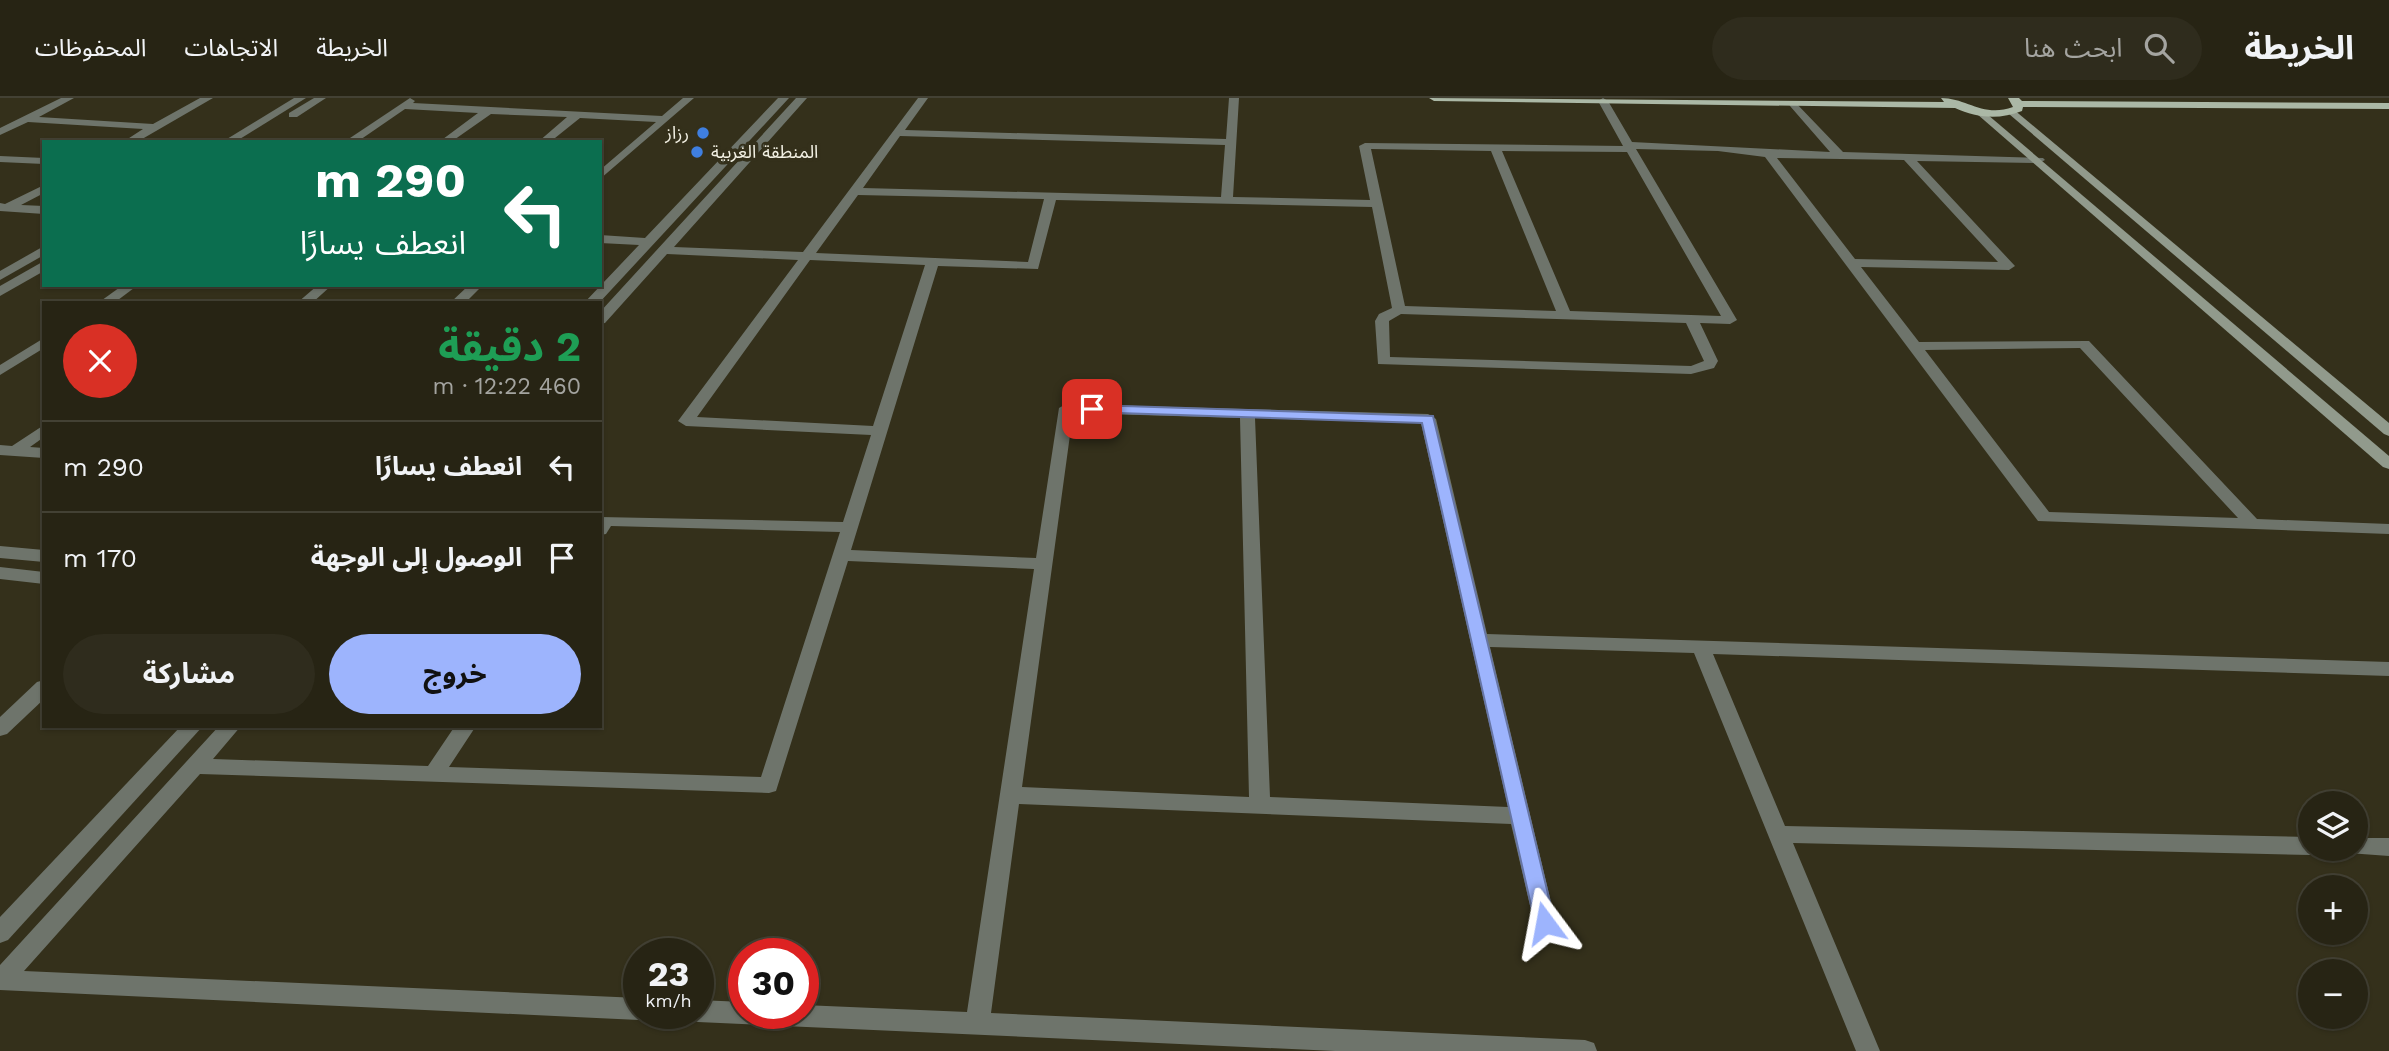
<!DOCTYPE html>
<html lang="ar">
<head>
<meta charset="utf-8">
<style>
  body { margin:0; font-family:"Work Sans","Noto Sans Arabic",sans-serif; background:#2f2c1d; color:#f1f3f6; direction:rtl; height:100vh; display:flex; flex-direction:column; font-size:26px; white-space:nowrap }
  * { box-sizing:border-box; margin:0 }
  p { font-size:23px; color:#a4a4a0 }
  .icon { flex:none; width:38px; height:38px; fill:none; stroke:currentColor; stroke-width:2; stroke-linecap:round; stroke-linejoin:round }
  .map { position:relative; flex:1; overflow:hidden; direction:ltr }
  .sheet { position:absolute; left:42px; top:203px; width:560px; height:427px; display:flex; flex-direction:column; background:#272414; border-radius:0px; box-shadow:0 2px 5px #0004,0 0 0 2px #434134; direction:rtl }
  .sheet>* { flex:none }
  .guide { position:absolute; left:42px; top:42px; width:560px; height:147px; border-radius:0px; box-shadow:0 2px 5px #0004,0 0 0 2px #434134; direction:rtl; background:#0b6e4f; color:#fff; overflow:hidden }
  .fabs { position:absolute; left:2298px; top:693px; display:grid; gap:14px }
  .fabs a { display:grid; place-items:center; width:70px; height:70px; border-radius:50%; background:#272414; box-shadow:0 2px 5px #0004,0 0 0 2px #434134; font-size:35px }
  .speed { position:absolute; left:623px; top:840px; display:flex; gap:14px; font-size:35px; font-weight:700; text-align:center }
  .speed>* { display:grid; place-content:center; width:91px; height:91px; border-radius:50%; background:#272414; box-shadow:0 2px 5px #0004,0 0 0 2px #434134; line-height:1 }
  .speed small { font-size:18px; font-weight:400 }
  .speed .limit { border:10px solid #d22; background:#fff; color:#111 }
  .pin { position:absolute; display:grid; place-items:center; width:60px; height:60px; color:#fff; margin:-30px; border-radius:14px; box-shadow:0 4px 10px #0006 }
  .me { position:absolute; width:77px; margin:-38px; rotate:347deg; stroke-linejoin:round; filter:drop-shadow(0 0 5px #0008) }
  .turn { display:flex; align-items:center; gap:24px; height:147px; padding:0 21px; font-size:32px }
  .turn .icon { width:91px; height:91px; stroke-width:2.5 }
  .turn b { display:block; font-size:49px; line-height:60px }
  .round { display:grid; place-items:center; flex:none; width:74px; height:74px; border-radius:37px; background:#2f2c1d }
  .overview { display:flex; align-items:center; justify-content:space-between; height:119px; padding:0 21px }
  h1 { font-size:42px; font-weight:700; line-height:52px; color:#1e9e55 }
  .primary-button { display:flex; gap:14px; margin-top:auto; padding:14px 21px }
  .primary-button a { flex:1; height:80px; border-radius:42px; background:#9db4fd; color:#111; font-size:28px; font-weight:700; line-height:80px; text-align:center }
  .primary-button a+a { background:#2f2c1d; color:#f1f3f6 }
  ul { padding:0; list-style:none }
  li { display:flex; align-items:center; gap:21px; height:91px; padding:0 21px; border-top:2px solid #434134 }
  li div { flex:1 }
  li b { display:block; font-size:26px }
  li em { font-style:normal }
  header { display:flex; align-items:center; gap:42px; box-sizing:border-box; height:98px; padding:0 35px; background:#272414; border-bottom:2px solid #434134 }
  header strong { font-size:33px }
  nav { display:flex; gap:38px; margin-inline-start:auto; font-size:24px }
  .search { width:490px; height:63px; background:#2f2c1d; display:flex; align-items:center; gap:18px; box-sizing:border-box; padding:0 24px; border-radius:38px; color:#a4a4a0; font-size:26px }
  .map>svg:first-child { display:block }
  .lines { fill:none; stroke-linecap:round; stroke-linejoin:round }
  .minor { fill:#6e746b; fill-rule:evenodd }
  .secondary { fill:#919a8c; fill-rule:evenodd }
  .primary { fill:#abb8a6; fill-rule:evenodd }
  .route { fill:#9db4fd; stroke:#6675a4; stroke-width:2 }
  .shop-dot { fill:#3f7fe0; stroke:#34301b; stroke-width:2.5 }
  .labels { text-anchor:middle; stroke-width:7; stroke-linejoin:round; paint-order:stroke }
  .far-poi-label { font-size:18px; fill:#f2f0e3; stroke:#34301b; text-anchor:end }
</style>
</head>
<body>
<header>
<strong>الخريطة</strong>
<div class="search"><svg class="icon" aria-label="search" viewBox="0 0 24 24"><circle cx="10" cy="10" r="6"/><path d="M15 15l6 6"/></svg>ابحث هنا</div>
<nav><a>الخريطة</a><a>الاتجاهات</a><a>المحفوظات</a></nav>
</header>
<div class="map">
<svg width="2389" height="953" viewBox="0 0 2389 953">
  <rect width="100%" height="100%" fill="#34301b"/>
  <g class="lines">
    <g class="minor">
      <polygon points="61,0 74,0 39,19 153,26 200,0 213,0 137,44 123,44 143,31 28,24 0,37 0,30"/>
      <polygon points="294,0 306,0 235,44 222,44"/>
      <polygon points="314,0 326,0 297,19 289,19 289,15"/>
      <polygon points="410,0 415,3 413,5 662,18 683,0 694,0 600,81 600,72 656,24 580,20 550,44 538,44 567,19 491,16 451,44 439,44 478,15 405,11 357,44 344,44"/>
      <polygon points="778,0 789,0 599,205 584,205 639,147 600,145 600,137 645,140"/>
      <path d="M796,0h11l-133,149 129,5 115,-154h10l-23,32 321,9 3,-41h10l-6,99 137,3 -11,-54 6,-3 258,3 -25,-45 5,-3 5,3 24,41 198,10 -40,-46 -1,-2 5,-3 49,51 200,6 2,2 -6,3 -122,-2 98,105 -6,4 -148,-3 58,75 170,-1 168,178 132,5v10l-351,-13 -273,-364 -47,-6 -82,-2 101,171 -7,4 -30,-1 18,38 -4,7 -23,6 -313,-10 -3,-43 4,-7 13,-6 -20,-101 -316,-7 -18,69 -100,-3 -87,284 185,8 23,-150 7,-4 362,10 8,5 51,215 902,28v14l-676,-22 72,172 525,11v12h9l-9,6 -517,-12 87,208h-24l-162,-398 -204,-6 66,276 -3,7 -8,3 -8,-3 -3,-7 -23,-99 -492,-20 -28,209 594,27 9,3 3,8h-262l-637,-29 -9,-3 -2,-6h11v-13l46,2v11h59v-8l164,7 67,-443 -186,-8 -72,230 -7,2 -569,-19 -176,197 615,27v15h10l-1,4 -9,3 -639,-30v-25l219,-239h22l-28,33 215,7 27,-40h21l-27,41 312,10 79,-245 -229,-6 -5,8 -6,1v-18l243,5 28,-87 -185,-9 -8,-5 120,-161 -131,-6 -62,69 -5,1v-12zM900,38l325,9 -4,52 -358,-9zM1371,51l120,2 65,160 -151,-5zM1502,53l125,1 94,164 -151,-5zM1777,60l127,2 94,102 -143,-3zM858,97l186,4 -16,63 -212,-9zM810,162l115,5 -52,161 -176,-9zM1401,216l285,9 18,38 -13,5 -301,-9 -1,-36zM2080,250l158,170 -189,-6 -124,-162zM1073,315l167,5 9,379 -227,-10zM1255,320l166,5 87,384 -238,-10z"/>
      <polygon points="0,58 44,60 44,66 0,64"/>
      <polygon points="44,87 44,95 21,107 44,108 44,116 0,113 0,105 5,106"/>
      <polygon points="44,148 44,157 0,182 0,173"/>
      <polygon points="44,163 44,173 0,198 0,188"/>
      <polygon points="123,187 138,187 114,205 98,205"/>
      <polygon points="318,187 332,187 312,205 297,205"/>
      <polygon points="469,187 483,187 465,205 450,205"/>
      <polygon points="44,240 44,250 0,277 0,267"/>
      <polygon points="44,327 44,339 30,349 44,350 44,360 0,357 0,347 12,348"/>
      <polygon points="0,448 44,452 44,464 0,460"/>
      <polygon points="0,469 44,474 44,486 0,481"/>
      <polygon points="44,582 44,601 7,636 0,638 0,619 37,584"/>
      <polygon points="181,628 203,628 8,842 0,845 0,819"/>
      <polygon points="2356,740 2389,740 2389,758 2348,755 2346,751 2356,751"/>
    </g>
    <g class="secondary">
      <polygon points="1981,11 2389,358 2389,371 2383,369 1977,16 1976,14"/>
      <polygon points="2013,11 2389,325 2389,338 2384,336 2009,16 2008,14"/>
    </g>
    <path class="primary" d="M1429,0l515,4 -3,-4c26,0 42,20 72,9l-5,-9h11l3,3 367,2v6l-366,-2 -1,4c-23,9 -45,7 -67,-3l-521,-7z"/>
  </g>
  <polygon class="route" points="1092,307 1433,318 1555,825 1552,832 1545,834 1538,832 1535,825 1422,325 1087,314 1085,311"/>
  <g class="shop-dot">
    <circle cx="703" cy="35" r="7"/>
    <circle cx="697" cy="54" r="7"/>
  </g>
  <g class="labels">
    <g class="far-poi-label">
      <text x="689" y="41">رزاز</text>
      <text x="711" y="60" text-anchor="start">المنطقة الغربية</text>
    </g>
  </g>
</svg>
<div class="fabs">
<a><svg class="icon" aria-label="layers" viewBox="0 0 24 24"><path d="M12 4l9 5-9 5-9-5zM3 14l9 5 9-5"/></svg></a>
<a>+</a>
<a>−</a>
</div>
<div class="speed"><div>23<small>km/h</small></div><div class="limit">30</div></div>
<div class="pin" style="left:1092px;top:311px;background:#d93025"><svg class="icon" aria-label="arrive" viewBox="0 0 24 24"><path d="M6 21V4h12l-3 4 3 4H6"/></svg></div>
<svg class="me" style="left:1545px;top:825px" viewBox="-20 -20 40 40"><path d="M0-17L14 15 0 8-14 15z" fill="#9db4fd" stroke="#fff" stroke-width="4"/></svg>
<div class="guide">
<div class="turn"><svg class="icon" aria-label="left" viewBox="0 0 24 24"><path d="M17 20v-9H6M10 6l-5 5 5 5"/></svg><div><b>290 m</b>انعطف يسارًا</div></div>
</div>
<section class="sheet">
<div class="overview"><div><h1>2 دقيقة</h1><p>460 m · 12:22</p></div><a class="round" style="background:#d93025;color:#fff"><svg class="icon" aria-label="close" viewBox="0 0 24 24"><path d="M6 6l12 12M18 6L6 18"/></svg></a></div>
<ul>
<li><svg class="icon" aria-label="left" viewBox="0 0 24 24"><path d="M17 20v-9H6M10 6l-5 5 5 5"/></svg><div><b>انعطف يسارًا</b></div><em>290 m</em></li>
<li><svg class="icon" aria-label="arrive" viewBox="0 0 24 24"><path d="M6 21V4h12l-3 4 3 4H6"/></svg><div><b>الوصول إلى الوجهة</b></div><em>170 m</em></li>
</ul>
<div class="primary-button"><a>خروج</a><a>مشاركة</a></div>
</section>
</div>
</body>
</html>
